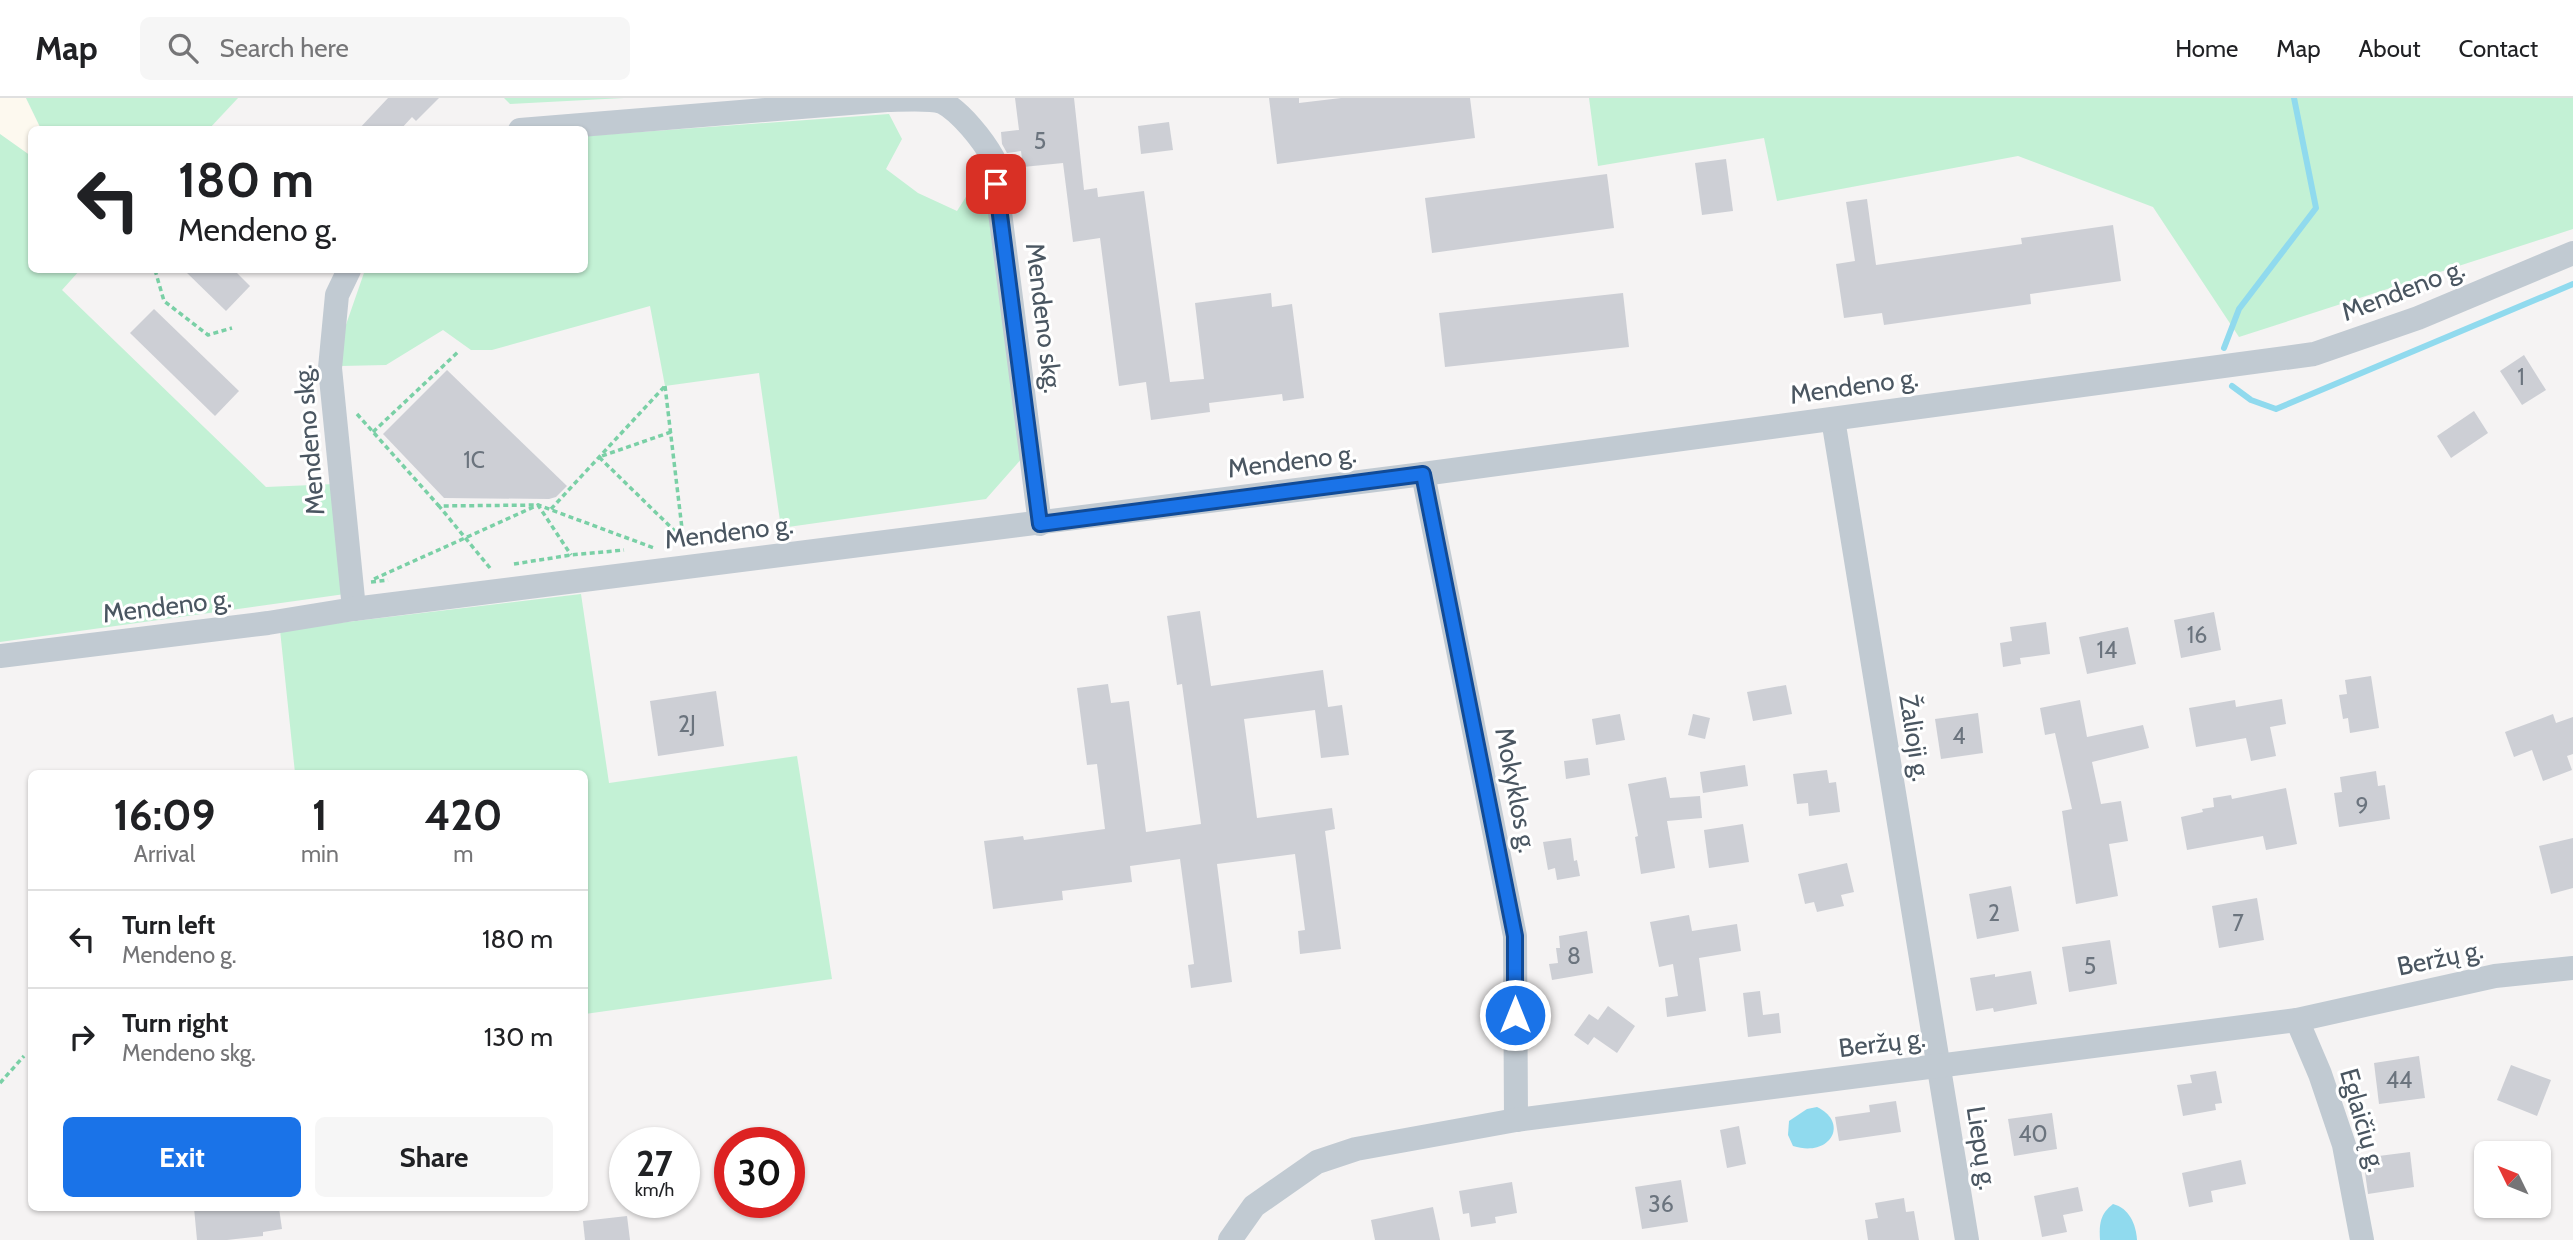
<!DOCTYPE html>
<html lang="en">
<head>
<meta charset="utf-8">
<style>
  body { margin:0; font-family:Cabin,sans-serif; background:#f6f6f6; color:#202124; height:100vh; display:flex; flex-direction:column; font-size:26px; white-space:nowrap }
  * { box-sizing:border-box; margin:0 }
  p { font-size:23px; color:#757577 }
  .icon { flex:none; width:38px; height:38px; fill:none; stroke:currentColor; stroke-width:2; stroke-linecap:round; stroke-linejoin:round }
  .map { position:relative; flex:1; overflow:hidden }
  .panel { position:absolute; left:28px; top:672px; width:560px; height:441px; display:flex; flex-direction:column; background:#fff; border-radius:10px; box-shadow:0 2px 5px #0004 }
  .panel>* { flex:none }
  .guide { position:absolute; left:28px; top:28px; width:560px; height:147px; border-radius:10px; box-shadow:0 2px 5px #0004; background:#fff; color:#202124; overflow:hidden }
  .needle { width:46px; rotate:313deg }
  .buttons { position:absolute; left:2474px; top:1043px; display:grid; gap:14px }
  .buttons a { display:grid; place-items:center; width:77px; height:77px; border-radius:10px; background:#fff; box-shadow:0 2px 5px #0004; font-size:35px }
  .speed { position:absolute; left:609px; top:1029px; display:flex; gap:14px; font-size:35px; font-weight:700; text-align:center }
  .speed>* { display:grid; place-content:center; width:91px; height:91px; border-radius:50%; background:#fff; box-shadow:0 2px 5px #0004; line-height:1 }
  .speed small { font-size:18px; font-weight:400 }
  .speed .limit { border:10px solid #d22; background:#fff; color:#111 }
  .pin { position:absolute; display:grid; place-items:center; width:60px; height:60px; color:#fff; margin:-30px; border-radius:14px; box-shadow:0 4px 10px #0006 }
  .me { position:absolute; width:77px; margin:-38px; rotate:0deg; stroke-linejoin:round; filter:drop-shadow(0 0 5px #0008) }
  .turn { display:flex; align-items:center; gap:24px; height:147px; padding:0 35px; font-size:32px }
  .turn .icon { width:91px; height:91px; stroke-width:2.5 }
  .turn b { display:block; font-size:49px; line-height:60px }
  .eta { display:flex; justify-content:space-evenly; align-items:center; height:119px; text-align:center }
  .eta b { font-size:42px; font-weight:700; line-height:49px }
  .button { display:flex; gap:14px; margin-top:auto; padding:14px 35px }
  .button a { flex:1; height:80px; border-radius:10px; background:#1a73e8; color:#fff; font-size:28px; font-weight:700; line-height:80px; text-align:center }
  .button a+a { background:#f6f6f6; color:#202124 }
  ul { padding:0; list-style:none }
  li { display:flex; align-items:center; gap:21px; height:98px; padding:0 35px; border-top:2px solid #e0e0e0 }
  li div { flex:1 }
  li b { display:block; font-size:26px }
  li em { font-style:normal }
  header { display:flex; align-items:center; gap:42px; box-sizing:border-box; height:98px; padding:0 35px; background:#fff; border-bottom:2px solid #e0e0e0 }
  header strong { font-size:33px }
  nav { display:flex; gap:38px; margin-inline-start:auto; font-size:24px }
  .search { width:490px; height:63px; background:#f6f6f6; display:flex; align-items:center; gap:18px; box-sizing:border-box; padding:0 24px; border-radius:10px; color:#757577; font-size:26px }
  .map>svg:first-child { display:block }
  .commercial { fill:#fdf9ef }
  .green { fill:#c3f1d5 }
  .water { fill:#90daee }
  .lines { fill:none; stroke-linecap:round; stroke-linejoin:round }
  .stream { stroke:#90daee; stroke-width:6 }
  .building { fill:#cdcfd5 }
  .path { stroke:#7ad0a6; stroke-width:3.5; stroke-dasharray:5 3.5; stroke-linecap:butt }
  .minor { stroke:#c1cad2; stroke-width:24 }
  .route-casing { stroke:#114b97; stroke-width:18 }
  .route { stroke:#1a73e8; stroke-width:12 }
  .labels { text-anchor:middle; stroke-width:6; stroke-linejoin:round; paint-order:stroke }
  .number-label { font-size:23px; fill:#6b747e }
  .street-label { font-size:26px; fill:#4a5661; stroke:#fff }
</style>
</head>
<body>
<header>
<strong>Map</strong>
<div class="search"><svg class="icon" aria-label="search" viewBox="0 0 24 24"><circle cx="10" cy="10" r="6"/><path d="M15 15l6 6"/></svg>Search here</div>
<nav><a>Home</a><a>Map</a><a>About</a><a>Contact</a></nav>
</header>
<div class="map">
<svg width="2573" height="1142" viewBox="0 0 2573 1142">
  <rect width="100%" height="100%" fill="#f5f3f3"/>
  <polygon class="commercial" points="0,0 26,0 41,31 32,32 31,58 0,36"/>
  <g class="green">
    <polygon points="26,0 238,0 208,32 41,31"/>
    <polygon points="504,0 624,0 510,6"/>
    <polygon points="1589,0 2573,0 2573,131 2239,239 2153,109 2018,58 1777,103 1764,40 1598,68"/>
    <polygon points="889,16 902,41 886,71 918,95 957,113 981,75 988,80 1023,359 986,401 781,430 759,275 665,288 650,208 492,252 471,252 443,232 386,267 341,268 340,244 365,172 584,172 585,38"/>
    <polygon points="0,36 31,58 32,172 80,172 62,192 266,389 335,386 345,496 0,544"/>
    <polygon points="581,496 609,685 797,658 832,881 585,916 584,676 295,675 280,532"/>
  </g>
  <g class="water">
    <path d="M1817,1009c33,16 13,51 -24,39l-5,-11 1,-14 18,-12z"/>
    <path d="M2113,1106c16,4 23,20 24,36h-37c-1,-16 0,-26 13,-36z"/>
  </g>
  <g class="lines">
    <g class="stream">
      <polyline points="2224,250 2239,211 2316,110 2294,0"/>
      <polyline points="2232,288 2251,302 2276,311 2573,186"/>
    </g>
  </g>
  <g class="building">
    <polygon points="388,0 439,0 416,23 412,19 400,32 358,32"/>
    <polygon points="1015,0 1074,0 1084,92 1097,90 1098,99 1144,93 1170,284 1204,281 1195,205 1271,195 1272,209 1292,206 1304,300 1283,303 1282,296 1209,305 1210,314 1151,322 1146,284 1119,288 1100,140 1073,144 1063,65 1023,69 1021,53 1007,55 1002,46 1001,34 1019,32"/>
    <polygon points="1269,0 1299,0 1299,5 1341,0 1470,0 1475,40 1277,66"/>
    <polygon points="1169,24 1173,52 1141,56 1138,28"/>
    <polygon points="1726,61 1733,113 1702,117 1695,65"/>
    <polygon points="1607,76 1614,130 1432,155 1425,100"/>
    <polygon points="1867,101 1876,167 2022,146 2021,140 2113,127 2121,183 2030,196 2031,206 1884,227 1882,215 1844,220 1836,166 1855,163 1846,104"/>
    <polygon points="184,172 234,172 250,188 226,213"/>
    <polygon points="1623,195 1629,249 1445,269 1439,215"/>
    <polygon points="154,211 239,293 215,318 130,235"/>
    <polygon points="2524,257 2546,292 2522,307 2500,273"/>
    <polygon points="447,272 567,388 556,399 549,401 444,400 383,336"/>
    <polygon points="2474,313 2488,335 2451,360 2437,338"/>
    <polygon points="1200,513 1211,588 1323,572 1328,609 1342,607 1349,657 1321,660 1315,612 1244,621 1257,720 1332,710 1335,731 1325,733 1341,851 1300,856 1298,833 1305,832 1295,756 1217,766 1232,884 1191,890 1188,867 1194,866 1180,761 1130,768 1132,784 1062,793 1063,802 993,811 984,743 1023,738 1024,742 1105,731 1097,666 1087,667 1077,590 1108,586 1111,605 1129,603 1146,734 1201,726 1182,586 1177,587 1167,518"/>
    <polygon points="2214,514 2221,552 2181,560 2174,522"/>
    <polygon points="2046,524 2050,556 2020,560 2021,566 2003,569 2000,545 2012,543 2010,529"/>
    <polygon points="2128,529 2136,566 2087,576 2079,539"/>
    <polygon points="2371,578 2379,630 2350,635 2348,620 2343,621 2339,597 2347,596 2345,582"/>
    <polygon points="1786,587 1792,616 1753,623 1747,594"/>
    <polygon points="716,593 724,648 658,658 650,603"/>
    <polygon points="2282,601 2286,626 2270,629 2276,658 2251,663 2246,640 2196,649 2189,610 2235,602 2236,609"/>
    <polygon points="2080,602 2087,639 2143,627 2149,650 2092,664 2101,706 2121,703 2128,743 2109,746 2118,798 2076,806 2062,713 2072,711 2055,635 2045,637 2040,610"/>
    <polygon points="1978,615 1983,655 1941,661 1935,621"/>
    <polygon points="1620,616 1625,642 1596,647 1592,621"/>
    <polygon points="1693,616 1710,620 1705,641 1688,637"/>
    <polygon points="2553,616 2556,625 2573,619 2573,656 2567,658 2572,672 2543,683 2532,652 2514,659 2505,634"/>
    <polygon points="1588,660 1590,677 1566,681 1564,663"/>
    <polygon points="1745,667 1748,688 1703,695 1700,674"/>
    <polygon points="1827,672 1829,685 1836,684 1840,714 1809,718 1808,705 1797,706 1793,676"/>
    <polygon points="2376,673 2378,688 2385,687 2390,721 2339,729 2334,695 2342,694 2340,679"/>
    <polygon points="1666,679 1670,700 1700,698 1702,720 1667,723 1675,770 1641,776 1635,739 1638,738 1628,686"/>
    <polygon points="2286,690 2297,746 2266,752 2263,738 2187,752 2181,719 2203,714 2202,711 2214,709 2213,700 2231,697 2232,701"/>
    <polygon points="1743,726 1749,764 1709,770 1704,732"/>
    <polygon points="1571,740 1574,763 1577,762 1580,778 1557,782 1555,770 1548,772 1543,744"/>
    <polygon points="2573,740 2573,790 2551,796 2539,748"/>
    <polygon points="1847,765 1854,794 1841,797 1844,808 1817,814 1814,804 1805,806 1798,776"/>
    <polygon points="2011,788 2019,833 1977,841 1969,796"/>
    <polygon points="2257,800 2264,842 2219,850 2212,808"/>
    <polygon points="1689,817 1692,833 1737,826 1741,853 1699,860 1706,913 1667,919 1665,900 1678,898 1673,866 1659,869 1650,824"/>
    <polygon points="1587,833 1593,875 1552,882 1549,866 1558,865 1556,850 1560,850 1559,838"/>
    <polygon points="2110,842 2117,886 2069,894 2062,849"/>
    <polygon points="2031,873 2037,906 1994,914 1993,910 1976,913 1970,880 1995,876 1995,879"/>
    <polygon points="1760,893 1763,917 1779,915 1781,935 1748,939 1743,895"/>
    <polygon points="1608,908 1635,928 1617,955 1594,939 1588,947 1574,937 1589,916 1598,922"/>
    <polygon points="2419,958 2425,1000 2379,1006 2374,965"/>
    <polygon points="2511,967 2551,982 2537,1018 2497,1002"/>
    <polygon points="2216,973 2222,1005 2215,1006 2216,1012 2183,1018 2177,987 2192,985 2190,977"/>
    <polygon points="1896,1003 1901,1034 1839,1043 1835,1019 1870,1014 1869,1007"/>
    <polygon points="2052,1015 2057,1051 2014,1058 2008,1021"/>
    <polygon points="1739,1028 1746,1066 1727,1070 1720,1032"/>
    <polygon points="2410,1054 2414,1089 2368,1096 2363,1060"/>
    <polygon points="2241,1062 2246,1086 2211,1093 2213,1104 2189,1109 2182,1075"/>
    <polygon points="1681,1082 1688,1124 1642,1131 1635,1089"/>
    <polygon points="1512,1084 1517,1115 1495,1119 1496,1125 1471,1129 1469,1115 1463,1116 1459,1093"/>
    <polygon points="2078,1089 2083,1113 2063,1117 2067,1134 2042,1139 2034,1098"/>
    <polygon points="1904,1100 1906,1114 1914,1113 1919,1142 1868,1142 1865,1122 1878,1120 1875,1105"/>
    <polygon points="1433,1109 1440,1142 1375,1142 1371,1122"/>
    <polygon points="194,1110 279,1110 282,1131 263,1134 263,1138 227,1142 197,1142"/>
    <polygon points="627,1118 630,1142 585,1142 583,1123"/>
  </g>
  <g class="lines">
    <g class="path">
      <polyline points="155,172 164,203 208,237 232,230"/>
      <polyline points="665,288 683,439"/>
      <polyline points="357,316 439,408"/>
      <polyline points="373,334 458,254"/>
      <polyline points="671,334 599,359 687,445"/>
      <polyline points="551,411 665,288"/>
      <polyline points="514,466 571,457 624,452"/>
      <polyline points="490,470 439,408 538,407 571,457"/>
      <polyline points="374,481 538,407 654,450"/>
      <polyline points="371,484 388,482"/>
      <polyline points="0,985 24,958"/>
    </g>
    <g class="minor">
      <path d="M520,32l367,-30c12,0 45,-2 55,2 19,10 41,38 51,56l47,366"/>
      <polyline points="349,172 337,197 330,270 354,511"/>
      <polyline points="1833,321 1967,1142"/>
      <polyline points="1423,376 1515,838 1516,1022"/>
      <polyline points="0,558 268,525 354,511 1423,376 2314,256 2418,220 2573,155"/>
      <polyline points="2297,922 2320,976 2344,1047 2362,1142"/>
      <polyline points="1230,1142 1254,1108 1317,1064 1356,1051 1516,1022 2297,922 2495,878 2573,870"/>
    </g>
  </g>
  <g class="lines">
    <g class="route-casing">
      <polyline id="route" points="996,86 1040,426 1423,376 1515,838 1515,917"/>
    </g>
    <use href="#route" class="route"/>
  </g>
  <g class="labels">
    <g class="number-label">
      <text x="1040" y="51">5</text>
      <text x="2521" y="287">1</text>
      <text x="474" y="370">1C</text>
      <text x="2197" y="545">16</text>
      <text x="2107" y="560">14</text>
      <text x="687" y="634">2J</text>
      <text x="1959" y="646">4</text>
      <text x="2362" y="716">9</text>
      <text x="1994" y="823">2</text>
      <text x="2238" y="833">7</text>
      <text x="1574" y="866">8</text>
      <text x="2090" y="876">5</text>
      <text x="2399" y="990">44</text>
      <text x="2033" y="1044">40</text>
      <text x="1661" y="1114">36</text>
    </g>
    <g class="street-label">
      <text transform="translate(2403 192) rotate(-21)" y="9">Mendeno g.</text>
      <text transform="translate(1044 220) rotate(83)" y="9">Mendeno skg.</text>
      <text transform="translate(1854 288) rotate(-8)" y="9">Mendeno g.</text>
      <text transform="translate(309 342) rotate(-95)" y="9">Mendeno skg.</text>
      <text transform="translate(1292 363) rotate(-7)" y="9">Mendeno g.</text>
      <text transform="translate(729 434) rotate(-7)" y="9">Mendeno g.</text>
      <text transform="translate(167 508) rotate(-7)" y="9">Mendeno g.</text>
      <text transform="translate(1915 640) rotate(81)" y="9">Žalioji g.</text>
      <text transform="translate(1516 692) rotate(79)" y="9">Mokyklos g.</text>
      <text transform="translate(2440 860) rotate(-12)" y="9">Beržų g.</text>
      <text transform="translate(1882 945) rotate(-7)" y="9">Beržų g.</text>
      <text transform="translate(2363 1022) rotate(74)" y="9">Eglaičių g.</text>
      <text transform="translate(1982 1050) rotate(81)" y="9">Liepų g.</text>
    </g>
  </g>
</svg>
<div class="buttons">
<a><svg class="needle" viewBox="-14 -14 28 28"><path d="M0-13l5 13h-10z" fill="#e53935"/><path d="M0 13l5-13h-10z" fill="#757577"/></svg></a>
</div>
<div class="speed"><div>27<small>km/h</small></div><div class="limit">30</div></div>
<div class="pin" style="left:996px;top:86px;background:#d93025"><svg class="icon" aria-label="arrive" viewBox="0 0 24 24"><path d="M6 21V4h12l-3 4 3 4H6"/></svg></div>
<svg class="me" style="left:1515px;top:917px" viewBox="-20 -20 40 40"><circle r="17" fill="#1a73e8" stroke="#fff" stroke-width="3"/><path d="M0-11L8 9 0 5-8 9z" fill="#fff"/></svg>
<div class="guide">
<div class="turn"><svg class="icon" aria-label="left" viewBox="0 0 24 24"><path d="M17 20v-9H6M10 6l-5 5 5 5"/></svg><div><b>180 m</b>Mendeno g.</div></div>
</div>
<section class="panel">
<div class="eta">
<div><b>16:09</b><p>Arrival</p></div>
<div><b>1</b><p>min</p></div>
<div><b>420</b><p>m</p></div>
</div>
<ul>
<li><svg class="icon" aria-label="left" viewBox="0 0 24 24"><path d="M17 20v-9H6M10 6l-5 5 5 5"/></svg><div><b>Turn left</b><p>Mendeno g.</p></div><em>180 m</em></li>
<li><svg class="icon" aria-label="right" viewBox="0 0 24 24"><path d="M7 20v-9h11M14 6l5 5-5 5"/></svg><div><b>Turn right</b><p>Mendeno skg.</p></div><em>130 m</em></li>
</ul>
<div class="button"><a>Exit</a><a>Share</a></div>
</section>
</div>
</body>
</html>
